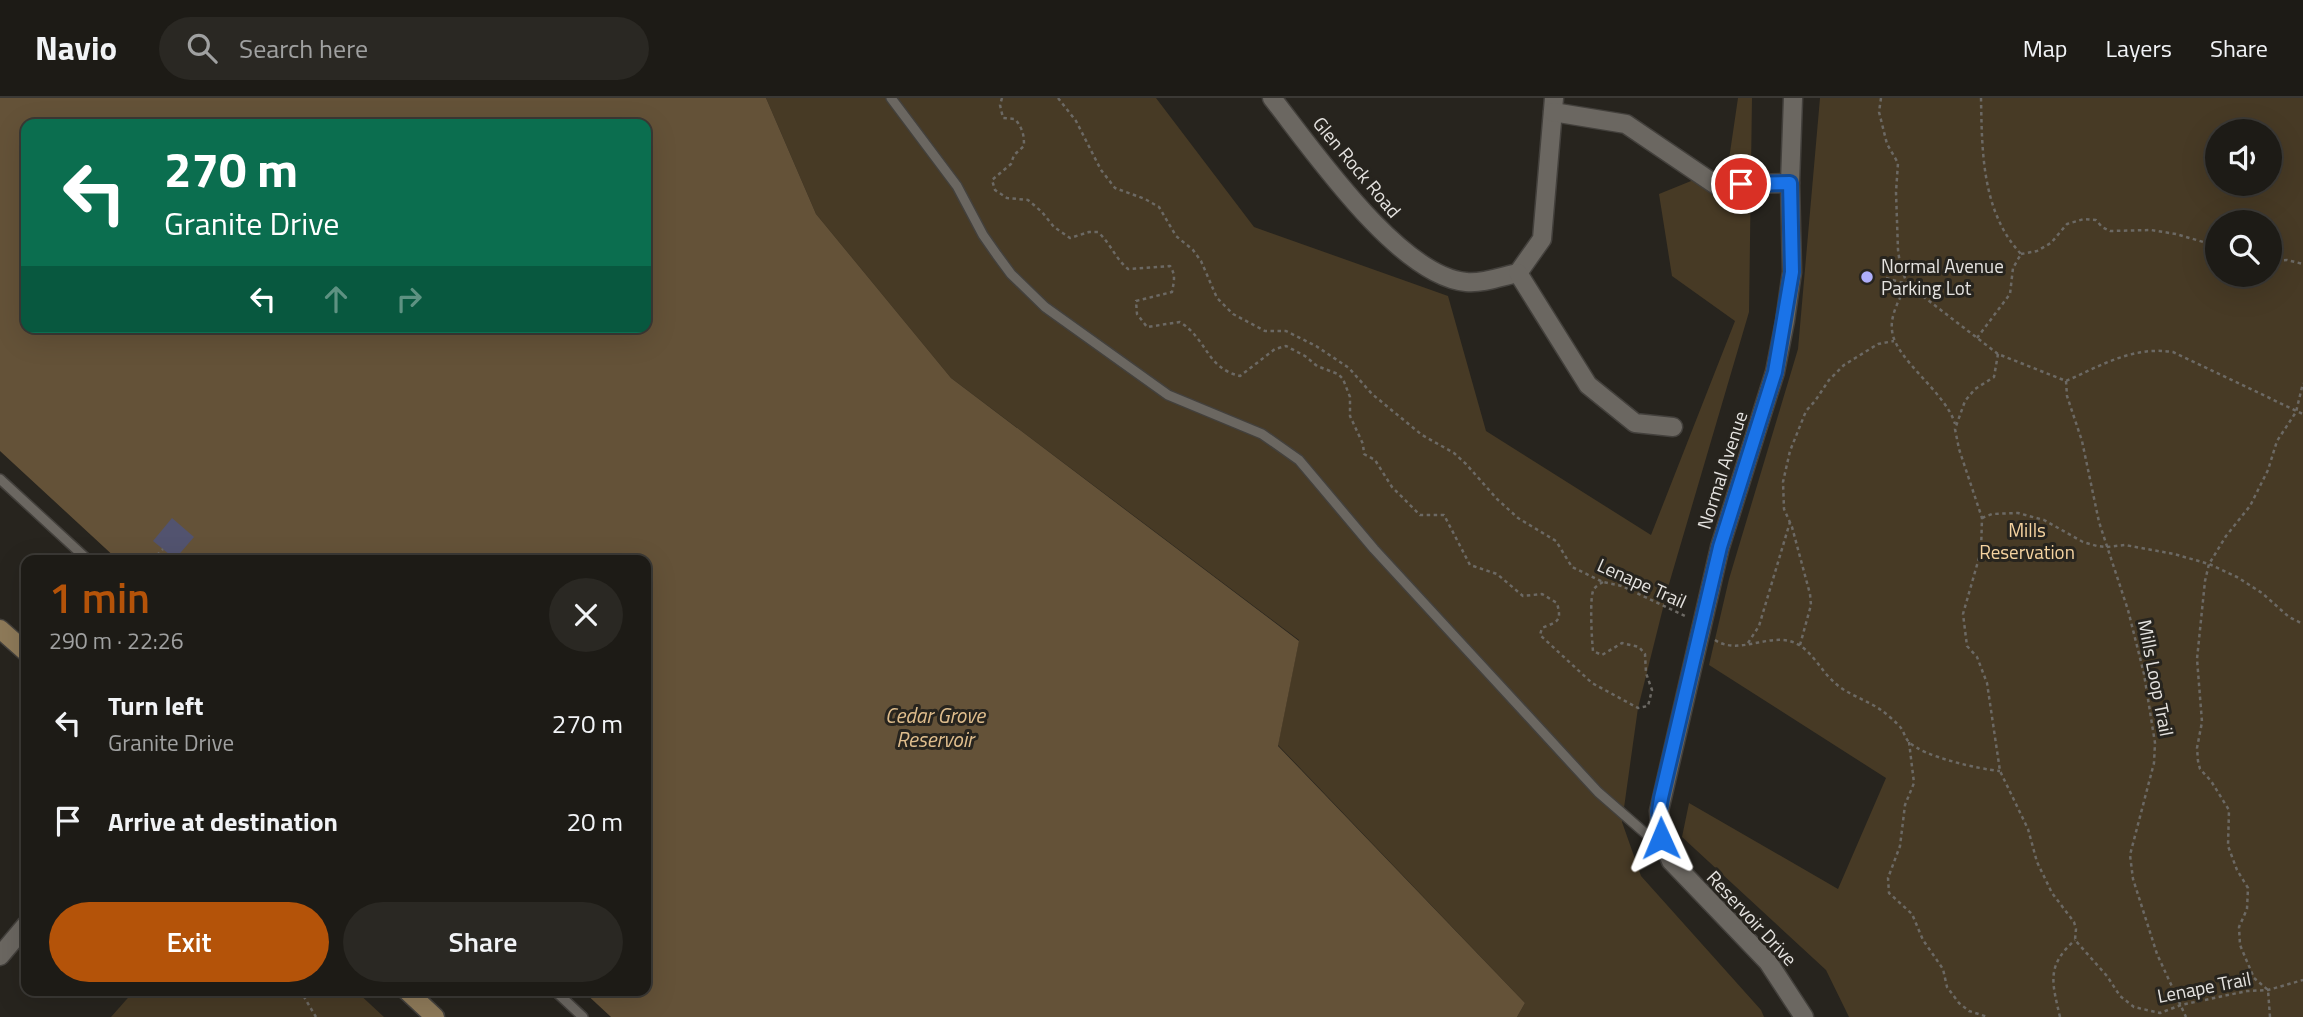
<!DOCTYPE html>
<html lang="en">
<head>
<meta charset="utf-8">
<style>
  body { margin:0; font-family:"Titillium Web",sans-serif; background:#2a2823; color:#f1f3f6; height:100vh; display:flex; flex-direction:column; font-size:26px; white-space:nowrap }
  * { box-sizing:border-box; margin:0 }
  p { font-size:23px; color:#a0a1a1 }
  .icon { flex:none; width:38px; height:38px; fill:none; stroke:currentColor; stroke-width:2; stroke-linecap:round; stroke-linejoin:round }
  .map { position:relative; flex:1; overflow:hidden }
  .drawer { position:absolute; left:21px; top:457px; width:630px; height:441px; display:flex; flex-direction:column; background:#1d1b16; border-radius:14px; box-shadow:0 7px 28px #0002,0 0 0 2px #3b3935 }
  .drawer>* { flex:none }
  .banner { position:absolute; left:21px; top:21px; width:630px; height:214px; border-radius:14px; box-shadow:0 7px 28px #0002,0 0 0 2px #3b3935; background:#0b6e4f; color:#fff; overflow:hidden }
  .buttons { position:absolute; left:2205px; top:21px; display:grid; gap:14px }
  .buttons a { display:grid; place-items:center; width:77px; height:77px; border-radius:50%; background:#1d1b16; box-shadow:0 7px 28px #0002,0 0 0 2px #3b3935; font-size:35px }
  .pin { position:absolute; display:grid; place-items:center; width:60px; height:60px; color:#fff; margin:-30px; border:4px solid #fff; border-radius:50%; box-shadow:0 2px 7px #0007 }
  .me { position:absolute; width:77px; margin:-38px; rotate:359deg; stroke-linejoin:round; filter:drop-shadow(0 0 5px #0008) }
  .turn { display:flex; align-items:center; gap:24px; height:147px; padding:0 28px; font-size:32px }
  .turn .icon { width:91px; height:91px; stroke-width:2.5 }
  .turn b { display:block; font-size:49px; line-height:60px }
  .lanes { display:flex; align-items:center; height:66px; padding:0 28px; background:#0003; justify-content:center; gap:35px; direction:ltr }
  .lanes .off { opacity:.35 }
  .round { display:grid; place-items:center; flex:none; width:74px; height:74px; border-radius:37px; background:#2a2823 }
  .summary { display:flex; align-items:center; justify-content:space-between; height:119px; padding:0 28px }
  h1 { font-size:42px; font-weight:600; line-height:52px; color:#b45309 }
  .action { display:flex; gap:14px; margin-top:auto; padding:14px 28px }
  .action a { flex:1; height:80px; border-radius:42px; background:#b45309; color:#fff; font-size:28px; font-weight:600; line-height:80px; text-align:center }
  .action a+a { background:#2a2823; color:#f1f3f6 }
  ul { padding:0; list-style:none }
  li { display:flex; align-items:center; gap:21px; height:98px; padding:0 28px }
  li div { flex:1 }
  li b { display:block; font-size:26px }
  li em { font-style:normal }
  header { display:flex; align-items:center; gap:42px; box-sizing:border-box; height:98px; padding:0 35px; background:#1d1b16; border-bottom:2px solid #3b3935 }
  header strong { font-size:33px }
  nav { display:flex; gap:38px; margin-inline-start:auto; font-size:24px }
  .search { width:490px; height:63px; background:#2a2823; display:flex; align-items:center; gap:18px; box-sizing:border-box; padding:0 24px; border-radius:38px; color:#a0a1a1; font-size:26px }
  .map>svg:first-child { display:block }
  .green { fill:#473a25; fill-rule:evenodd }
  .water { fill:#645238; fill-rule:evenodd }
  .building { fill:#52536f }
  .lines { fill:none; stroke-linecap:round; stroke-linejoin:round }
  .service-casing { stroke:#43403c; stroke-width:12 }
  .minor-casing { stroke:#43403c; stroke-width:21 }
  .tertiary-casing { stroke:#43403c; stroke-width:21 }
  .secondary-casing { stroke:#43403c; stroke-width:21 }
  .path { stroke:#6c6964; stroke-width:2.5; stroke-dasharray:3.5 3.5; stroke-linecap:butt }
  .service { stroke:#6b6761; stroke-width:9 }
  .minor { stroke:#6b6761; stroke-width:18 }
  .tertiary { stroke:#6b6761; stroke-width:18 }
  .secondary { stroke:#8e7a59; stroke-width:18 }
  .route-casing { stroke:#114b97; stroke-width:18 }
  .route { stroke:#1a73e8; stroke-width:12 }
  .poi-dot { fill:#aeaefa; stroke:#27241e; stroke-width:2.5 }
  .labels { text-anchor:middle; stroke-width:6; stroke-linejoin:round; paint-order:stroke }
  .street-label { font-size:19px; fill:#e5e3e0; stroke:#27241e }
  .poi-label { font-size:19px; fill:#e5e3e0; stroke:#27241e; text-anchor:start }
  .park-label { font-size:19px; fill:#f5d3a0; stroke:#27241e }
  .water-label { font-size:21px; font-style:italic; fill:#e0be8d; stroke:#27241e }
</style>
</head>
<body>
<header>
<strong>Navio</strong>
<div class="search"><svg class="icon" aria-label="search" viewBox="0 0 24 24"><circle cx="10" cy="10" r="6"/><path d="M15 15l6 6"/></svg>Search here</div>
<nav><a>Map</a><a>Layers</a><a>Share</a></nav>
</header>
<div class="map">
<svg width="2303" height="919" viewBox="0 0 2303 919">
  <rect width="100%" height="100%" fill="#27241e"/>
  <g class="green">
    <polygon points="766,0 1156,0 1254,129 1448,198 1486,333 1651,437 1735,223 1672,178 1659,96 1728,68 1738,0 1752,0 1749,214 1669,486 1638,610 1622,724 1641,778 1761,912 1764,919 1517,919 1525,905 1278,647 1299,542 951,280 816,116"/>
    <path d="M1820,0h483v919h-454l-23,-47 -144,-133 7,-34 149,86 48,-111 -177,-113 20,-86 69,-230zM2270,33v53h-53v-53zM2217,124h53v53h-53z"/>
    <polygon points="134,893 356,893 384,919 111,919"/>
  </g>
  <path class="water" d="M0,0h766l50,116 135,164 348,263 -21,105 247,257 -8,14h-906l-28,-26 63,-1v-430h-528l-118,-109zM26,26h620v203h-620z"/>
  <polygon class="building" points="172,420 194,439 175,461 153,443"/>
  <g class="lines">
    <g class="service-casing">
      <g id="service">
        <polyline points="891,0 957,88 983,137 997,157 1011,176 1045,209 1168,297 1262,336 1299,362 1374,451 1598,694 1661,749"/>
        <polyline points="0,381 88,462"/>
        <polyline points="554,892 583,919"/>
      </g>
    </g>
    <g class="minor-casing">
      <g id="minor">
        <path d="M1272,0c40,51 127,178 194,184 16,2 37,-6 52,-9l24,-34 12,-141"/>
        <polyline points="1553,14 1626,26 1716,87 1790,85"/>
        <polyline points="1518,175 1588,287 1635,325 1673,329"/>
        <polyline points="0,858 26,827"/>
      </g>
    </g>
    <g class="tertiary-casing">
      <polyline id="tertiary" points="1793,0 1790,85 1792,174 1785,223 1775,274 1720,449 1659,713 1661,740 1671,763 1768,864 1804,919"/>
    </g>
    <g class="secondary-casing">
      <g id="secondary">
        <polyline points="0,531 26,554"/>
        <polyline points="406,892 435,919"/>
      </g>
    </g>
    <g class="path">
      <path d="M1002,0l-2,7 3,13 12,1c8,10 9,16 9,27l-10,9 -3,9 -19,16 3,10 12,8 21,2 14,12 12,15 16,11 19,-6h9c13,12 17,26 30,37l42,-3c6,9 4,15 2,26l-36,9 1,13 10,13 33,-5c28,18 26,46 60,54l35,-27 11,-3 19,10 12,10 21,8 5,5 7,18v19l13,28 1,10 11,6 17,27 28,28h24l26,50 27,9 26,22 19,-2 15,9c5,19 1,18 -15,25l-2,7 52,48 46,25 10,-2 4,-16 -6,-17 -1,-19 -6,-7 -17,-4 -20,12 -9,-4c-1,-9 -4,-56 1,-62 2,-3 6,-5 9,-7"/>
      <polyline points="1058,0 1076,23 1101,72 1115,90 1145,101 1159,109 1176,138 1193,152 1201,163 1217,200 1233,216 1265,233 1286,233 1316,248 1349,270 1372,296 1422,337 1454,355 1466,366 1497,401 1518,420 1556,443 1572,469 1603,484 1622,488 1685,518"/>
      <polyline points="1881,0 1879,14 1887,46 1898,65 1896,94 1898,152 1900,166 1907,186"/>
      <path d="M1981,0c1,55 1,114 40,156"/>
      <polyline points="2021,156 2037,153 2051,145 2067,126 2084,121 2096,122 2102,129 2110,133 2151,132 2176,136 2217,148"/>
      <polyline points="2270,163 2287,162 2303,166"/>
      <path d="M1886,180l21,6 91,70 68,27c36,-16 67,-35 107,-29l130,62"/>
      <path d="M1907,186c-7,14 -17,31 -15,46 2,29 54,62 63,94"/>
      <polyline points="1977,240 2010,196 2013,170 2021,156"/>
      <polyline points="1998,256 1994,279 1975,291 1965,303 1955,331 1959,351 1982,420 1981,453 1963,516 1967,548 1977,559 1987,585 2000,673 2028,731 2037,764 2052,795 2074,824 2076,831 2075,842 2107,878 2120,898 2134,909 2160,915 2181,907 2247,893 2268,892 2303,882"/>
      <polyline points="2066,283 2067,298 2082,343 2099,424 2128,512 2144,576 2155,645 2154,665 2130,757 2133,781 2157,856 2186,919"/>
      <polyline points="1982,420 1992,416 2018,415 2044,422 2083,444 2097,448 2107,449 2125,447 2174,456 2209,466 2237,479 2262,495 2289,519 2303,526"/>
      <polyline points="152,462 163,451"/>
      <path d="M1715,542c25,17 58,-11 84,5 14,8 23,27 36,38 13,12 32,17 46,27 7,5 15,12 20,18 3,4 4,10 8,14 15,15 70,27 91,29"/>
      <polyline points="1748,545 1759,528 1790,424"/>
      <polyline points="1800,547 1811,507 1810,496 1792,429 1784,411 1783,384 1790,353 1806,313 1815,303 1829,282 1844,267 1878,246 1894,243"/>
      <polyline points="1909,644 1914,685 1905,707 1900,748 1888,780 1889,795 1912,816 1923,842 1943,871 1947,889 1959,905 1969,913 1988,919"/>
      <polyline points="300,892 316,919"/>
      <path d="M2060,919c-8,-35 -14,-51 15,-77"/>
      <polyline points="2270,919 2268,892 2254,880 2240,847 2239,829 2247,811 2248,790 2237,772 2228,748 2229,712 2211,683 2200,671 2198,663 2197,650 2202,624 2197,561 2205,483 2209,466 2226,438 2250,408 2268,372 2277,343 2296,314 2303,285"/>
    </g>
    <use href="#service" class="service"/>
    <use href="#minor" class="minor"/>
    <use href="#tertiary" class="tertiary"/>
    <use href="#secondary" class="secondary"/>
  </g>
  <g class="lines">
    <g class="route-casing">
      <polyline id="route" points="1661,740 1659,713 1661,700 1720,449 1775,274 1792,174 1790,85 1741,86"/>
    </g>
    <use href="#route" class="route"/>
  </g>
  <circle class="poi-dot" cx="1867" cy="179" r="7"/>
  <g class="labels">
    <g class="street-label">
      <text transform="translate(1357 69) rotate(50)" y="7">Glen Rock Road</text>
      <text transform="translate(1722 372) rotate(-72)" y="7">Normal Avenue</text>
      <text transform="translate(1642 485) rotate(24)" y="7">Lenape Trail</text>
      <text transform="translate(2156 580) rotate(79)" y="7">Mills Loop Trail</text>
      <text transform="translate(1752 820) rotate(47)" y="7">Reservoir Drive</text>
      <text transform="translate(2204 889) rotate(-11)" y="7">Lenape Trail</text>
    </g>
    <g class="poi-label">
      <text x="1881" y="175">Normal Avenue<tspan x="1881" dy="22">Parking Lot</tspan></text>
    </g>
    <g class="park-label">
      <text x="2027" y="439">Mills<tspan x="2027" dy="22">Reservation</tspan></text>
    </g>
    <g class="water-label">
      <text x="935" y="625">Cedar Grove<tspan x="935" dy="24">Reservoir</tspan></text>
    </g>
  </g>
</svg>
<div class="buttons">
<a><svg class="icon" aria-label="sound" viewBox="0 0 24 24"><path d="M4 9h4l5-4v14l-5-4H4zM17 9q2 3 0 6"/></svg></a>
<a><svg class="icon" aria-label="search" viewBox="0 0 24 24"><circle cx="10" cy="10" r="6"/><path d="M15 15l6 6"/></svg></a>
</div>
<div class="pin" style="left:1741px;top:86px;background:#d93025"><svg class="icon" aria-label="arrive" viewBox="0 0 24 24"><path d="M6 21V4h12l-3 4 3 4H6"/></svg></div>
<svg class="me" style="left:1661px;top:740px" viewBox="-20 -20 40 40"><path d="M0-17L14 15 0 8-14 15z" fill="#1a73e8" stroke="#fff" stroke-width="4"/></svg>
<div class="banner">
<div class="turn"><svg class="icon" aria-label="left" viewBox="0 0 24 24"><path d="M17 20v-9H6M10 6l-5 5 5 5"/></svg><div><b>270 m</b>Granite Drive</div></div>
<div class="lanes"><svg class="icon" aria-label="left" viewBox="0 0 24 24"><path d="M17 20v-9H6M10 6l-5 5 5 5"/></svg><svg class="icon off" aria-label="ahead" viewBox="0 0 24 24"><path d="M12 20V5M6 11l6-6 6 6"/></svg><svg class="icon off" aria-label="right" viewBox="0 0 24 24"><path d="M7 20v-9h11M14 6l5 5-5 5"/></svg></div>
</div>
<section class="drawer">
<div class="summary"><div><h1>1 min</h1><p>290 m · 22:26</p></div><a class="round"><svg class="icon" aria-label="close" viewBox="0 0 24 24"><path d="M6 6l12 12M18 6L6 18"/></svg></a></div>
<ul>
<li><svg class="icon" aria-label="left" viewBox="0 0 24 24"><path d="M17 20v-9H6M10 6l-5 5 5 5"/></svg><div><b>Turn left</b><p>Granite Drive</p></div><em>270 m</em></li>
<li><svg class="icon" aria-label="arrive" viewBox="0 0 24 24"><path d="M6 21V4h12l-3 4 3 4H6"/></svg><div><b>Arrive at destination</b></div><em>20 m</em></li>
</ul>
<div class="action"><a>Exit</a><a>Share</a></div>
</section>
</div>
</body>
</html>
